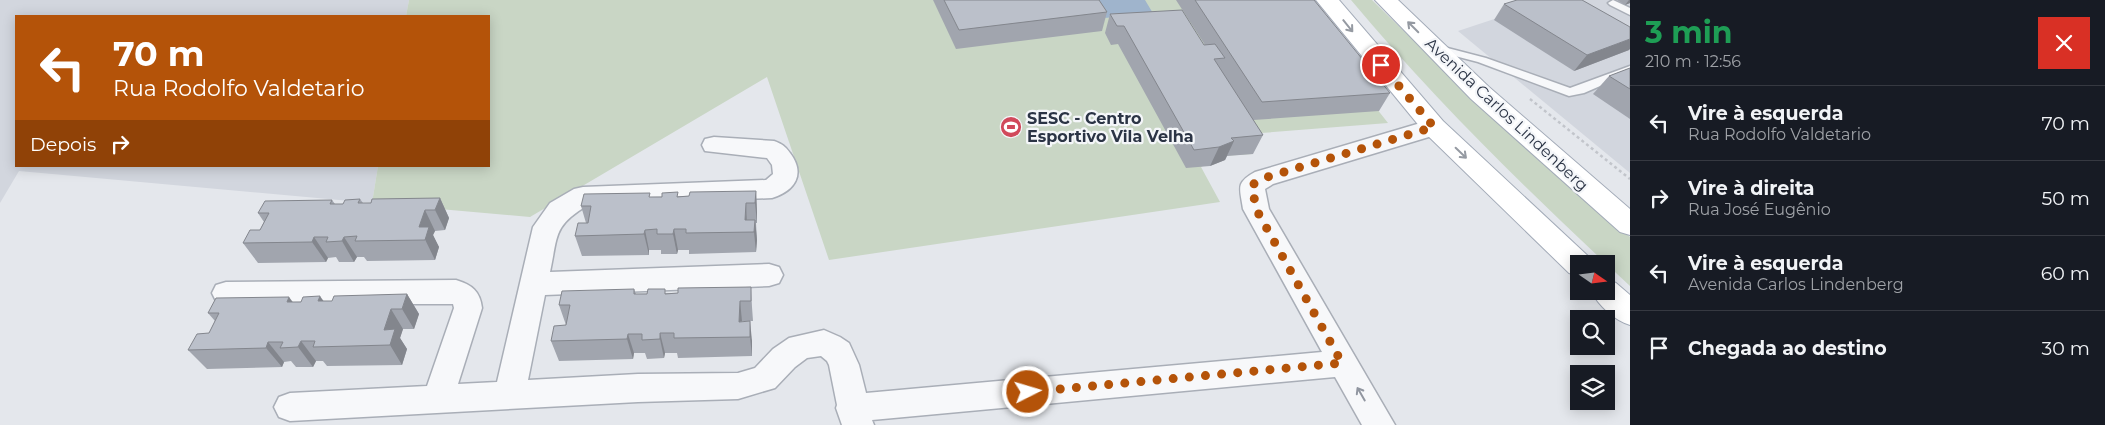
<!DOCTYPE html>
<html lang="pt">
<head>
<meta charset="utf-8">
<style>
  body { margin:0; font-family:Montserrat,sans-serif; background:#242831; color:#f1f3f6; height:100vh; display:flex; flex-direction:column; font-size:19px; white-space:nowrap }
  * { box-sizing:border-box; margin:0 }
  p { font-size:16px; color:#9ea1a6 }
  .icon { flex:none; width:28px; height:28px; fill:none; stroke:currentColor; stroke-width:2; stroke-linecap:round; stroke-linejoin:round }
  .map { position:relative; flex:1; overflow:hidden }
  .sheet { display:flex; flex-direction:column; background:#171b24; width:475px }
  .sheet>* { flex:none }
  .hud { position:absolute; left:15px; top:15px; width:475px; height:152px; border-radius:0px; box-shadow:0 2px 12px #0003; background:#b45309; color:#fff; overflow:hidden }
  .needle { width:32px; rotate:104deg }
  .buttons { position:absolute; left:1570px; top:255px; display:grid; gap:10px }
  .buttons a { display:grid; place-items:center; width:45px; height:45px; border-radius:0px; background:#171b24; box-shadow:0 2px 12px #0003; font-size:25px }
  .pin { position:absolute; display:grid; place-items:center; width:42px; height:42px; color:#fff; margin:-21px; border:2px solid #fff; border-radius:50%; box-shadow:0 1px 5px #0007 }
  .me { position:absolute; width:55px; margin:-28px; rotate:85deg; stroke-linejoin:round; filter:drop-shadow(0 0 4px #0008) }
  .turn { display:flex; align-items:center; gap:18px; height:105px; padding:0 15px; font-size:22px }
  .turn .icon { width:65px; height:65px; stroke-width:2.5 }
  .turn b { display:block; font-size:35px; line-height:42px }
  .then { display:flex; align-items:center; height:48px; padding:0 15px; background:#0003; gap:10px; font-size:19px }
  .round { display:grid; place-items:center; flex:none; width:52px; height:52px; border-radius:0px; background:#242831 }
  .headline { display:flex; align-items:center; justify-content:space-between; height:85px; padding:0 15px }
  h1 { font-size:30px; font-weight:700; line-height:38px; color:#1e9e55 }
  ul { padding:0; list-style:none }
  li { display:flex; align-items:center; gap:15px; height:75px; padding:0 15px; border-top:1px solid #363941 }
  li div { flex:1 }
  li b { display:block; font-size:19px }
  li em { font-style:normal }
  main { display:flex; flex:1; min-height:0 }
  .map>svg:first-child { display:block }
  .built { fill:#d2d6de }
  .green { fill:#c9d6c5 }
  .water { fill:#9fb4cc }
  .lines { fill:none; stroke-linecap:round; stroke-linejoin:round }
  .service-casing { stroke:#a9aeb7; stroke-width:3 }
  .minor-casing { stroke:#a9aeb7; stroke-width:3 }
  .primary-casing { stroke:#a3abb8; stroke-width:2 }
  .path { stroke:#c2c5cb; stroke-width:2.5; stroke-dasharray:3 3; stroke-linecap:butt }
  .service { fill:#f7f8fa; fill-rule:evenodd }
  .minor { fill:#f7f8fa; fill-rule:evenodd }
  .primary { fill:#fff; fill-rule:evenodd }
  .wall { fill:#a1a5ae }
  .shaded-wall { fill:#83868d }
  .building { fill:#bbc0ca; stroke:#83868d }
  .oneway { stroke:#959aa2 }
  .oneway2 { stroke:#9196a0 }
  .route { stroke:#b45309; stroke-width:9; stroke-dasharray:0 16.2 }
  .labels { text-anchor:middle; stroke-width:4.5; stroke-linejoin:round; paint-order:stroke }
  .street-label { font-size:16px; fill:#2b3445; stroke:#f4f6f9 }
  .poi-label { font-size:16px; font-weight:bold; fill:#2b3445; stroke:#f4f6f9; text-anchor:start }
</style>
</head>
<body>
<main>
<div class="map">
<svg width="1630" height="425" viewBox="0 0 1630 425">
  <rect width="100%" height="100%" fill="#e4e7ec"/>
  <g class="built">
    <polygon points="0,0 409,0 406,16 16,16 16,166 378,166 372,203 19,171 0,203"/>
    <polygon points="1552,0 1630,0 1630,173 1458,31"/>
  </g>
  <g class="green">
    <polygon points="409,0 1291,0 1388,123 1261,133 1234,122 1253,154 1223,156 1201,167 1220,202 829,260 767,77 530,217 372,203 378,166 489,166 489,16 406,16"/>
    <path d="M1351,0h21l93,91 165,146v49c-98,-91 -193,-183 -279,-286z"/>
  </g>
  <polygon class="water" points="1094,0 1145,0 1154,15 1103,18"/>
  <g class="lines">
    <g class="service-casing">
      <g id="service">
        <polygon points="1613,0 1630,8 1630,15 1610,5 1608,3"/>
        <polygon points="1436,45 1486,58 1570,88 1630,66 1630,73 1584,93 1569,96 1478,62 1432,50 1431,48 1432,46"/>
      </g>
    </g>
    <g class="minor-casing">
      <path id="minor" d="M1434,119l8,2 4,6 -4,6 -169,51 -8,5 4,20 126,216h-33l-27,-48 -463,43 2,5h-32l-6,-17 1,-3 -8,-40 -2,-4 -6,-5 -14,2 -12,9 -20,21 -37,11 -100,3 -348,19 -11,-4 -5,-10 5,-10 11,-4 137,-7 27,-78 -1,-4h-227l-10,-3 -4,-8 4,-8 10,-3 230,-2c16,5 24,11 26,28l-24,76 39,-2 36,-155 17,-24 24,-14 9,-2 183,-7 7,-6 -1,-9 -5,-7 -62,-7 -3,-6 3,-6 9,-2 60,4c8,3 11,5 16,12 16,21 5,38 -18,45l-184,7c-35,21 -30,30 -38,67l219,-8 10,3 4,8 -4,8 -10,3 -224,9 -17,85 110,-6 100,-1 17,-5 18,-19 16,-11 35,-8 16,7 9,6 10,22 7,28 456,-41 -79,-143c-3,-21 -8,-26 12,-37z"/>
    </g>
    <g class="primary-casing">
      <g id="primary">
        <polygon points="1316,0 1339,0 1443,121 1589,257 1593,264 1579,264 1579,276 1569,273 1425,133"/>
        <polygon points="1375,0 1398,0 1489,87 1630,209 1630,235 1620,232 1471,99"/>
        <path d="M1606,279l10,4 14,12v30c-16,-5 -31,-19 -39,-34h15z"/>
      </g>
    </g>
    <polyline class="path" points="1530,99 1630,179"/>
    <use href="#service" class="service"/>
    <use href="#minor" class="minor"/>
    <use href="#primary" class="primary"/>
  </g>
  <g class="wall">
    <polygon points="933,0 1099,0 1107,12 1102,31 956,49"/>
    <polygon points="1176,0 1314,0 1390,93 1379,111 1253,120 1263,135 1253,154 1227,156 1225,160 1210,166 1186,168 1118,44 1111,45 1105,33 1110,14 1205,45"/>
    <polygon points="1617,0 1630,0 1630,3 1625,5"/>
    <polygon points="1504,4 1629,50 1574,71 1494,20"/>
    <polygon points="1630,68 1630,119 1593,94 1609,76"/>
    <polygon points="756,191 757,212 757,223 756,223 757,240 756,252 689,254 689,250 678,250 677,254 661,254 661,250 649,250 649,255 582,256 575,236 586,223 581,206 651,197 689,196"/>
    <polygon points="440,198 449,218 445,230 435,231 433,235 439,247 435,260 367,261 364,257 357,257 354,262 339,262 336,257 328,258 326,262 258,263 243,243 260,230 264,222 258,213 332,200 335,204 343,204 360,199 363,203 371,203"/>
    <polygon points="751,287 752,307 753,321 742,321 752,341 752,356 678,358 677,353 665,353 664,358 647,359 645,353 634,353 633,359 559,361 551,341 566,325 559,305 634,289 636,294 678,293"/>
    <polygon points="407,294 419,314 414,329 403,329 400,338 407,349 402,365 327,366 323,361 316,361 313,367 296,367 291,361 284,362 282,367 207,369 188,350 209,333 215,321 208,313 293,302 332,301"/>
  </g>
  <g class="shaded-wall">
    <polygon points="1629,0 1630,0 1630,3 1625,5"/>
    <polygon points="1630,39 1630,49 1629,50 1574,71 1587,55"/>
    <polygon points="1234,141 1225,160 1210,166 1219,147"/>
    <polygon points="756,191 757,212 757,223 755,203"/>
    <polygon points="440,198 449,218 445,230 435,210"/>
    <polygon points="746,203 747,224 745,220"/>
    <polygon points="425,210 435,231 433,235 439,247 435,260 419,227"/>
    <polygon points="755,220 757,240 756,252 754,232"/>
    <polygon points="674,229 678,250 677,254 673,234"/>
    <polygon points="645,230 649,250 649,255 644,234"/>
    <polygon points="314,237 328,258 326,262 312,242"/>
    <polygon points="344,237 357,257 354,262 342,241"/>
    <polygon points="407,294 419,314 414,329 402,309"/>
    <polygon points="320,296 334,316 318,301"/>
    <polygon points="289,297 304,317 287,302"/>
    <polygon points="740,301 742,321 739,322"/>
    <polygon points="391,309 403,329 400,338 407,349 402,365 390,345 384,330"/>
    <polygon points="750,321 752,341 752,356 750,337"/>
    <polygon points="660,333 665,353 664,358 660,339"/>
    <polygon points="628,334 634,353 633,359 627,339"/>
    <polygon points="301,341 316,361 313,367 298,347"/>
    <polygon points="268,342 284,362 282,367 266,348"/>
  </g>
  <g class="building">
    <polygon points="944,0 1099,0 1107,12 959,30"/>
    <polygon points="1195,0 1314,0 1390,93 1262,102"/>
    <polygon points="1517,0 1582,0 1630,27 1630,39 1587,55 1504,4"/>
    <polygon points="1182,10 1204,45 1215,44 1225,58 1214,59 1263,135 1231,138 1234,141 1219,147 1194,150 1124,26 1117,26 1110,14"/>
    <polygon points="1630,68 1630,89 1609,76"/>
    <polygon points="756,191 755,203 746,203 745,220 755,220 754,232 686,233 686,229 674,229 673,234 657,234 657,229 645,230 644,234 575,236 578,223 588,223 591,206 581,206 584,194 650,193 649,197 662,197 662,193 678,192 677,197 689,196 690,192"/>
    <polygon points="440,198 435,210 425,210 419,227 429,227 425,240 355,241 357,236 344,237 342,241 326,242 328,237 314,237 312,242 243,243 250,230 260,230 269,213 258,213 265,201 332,200 330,204 343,204 345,200 360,199 358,203 371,203 372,199"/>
    <polygon points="751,287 751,301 740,301 739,322 750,321 750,337 674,338 674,333 660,333 660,339 642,340 642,334 628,334 627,339 551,341 554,326 566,325 570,305 559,305 562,291 634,289 634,294 647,294 648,289 665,289 665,294 678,293 678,288"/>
    <polygon points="407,294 402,309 391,309 384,330 395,329 390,345 313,347 315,341 301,341 298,347 280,348 283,342 268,342 266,348 188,350 197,334 209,333 219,313 208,313 216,298 289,297 287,302 301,302 303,297 320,296 318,301 332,301 334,296"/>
  </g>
  <defs><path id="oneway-shaft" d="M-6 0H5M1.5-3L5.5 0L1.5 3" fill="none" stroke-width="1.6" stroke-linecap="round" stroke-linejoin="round" transform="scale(1.25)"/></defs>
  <g class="oneway">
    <use href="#oneway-shaft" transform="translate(1348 26) rotate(51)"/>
    <use href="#oneway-shaft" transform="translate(1413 27) rotate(-135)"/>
    <use href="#oneway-shaft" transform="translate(1461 153) rotate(44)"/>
  </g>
  <use class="oneway2" href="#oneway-shaft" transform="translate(1361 394) rotate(-120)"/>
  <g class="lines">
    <polyline class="route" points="1028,392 1342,363 1256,209 1252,185 1264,178 1434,127 1381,65"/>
  </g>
  <defs>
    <g id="stadium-disc" transform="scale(1.125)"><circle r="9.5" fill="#d1495b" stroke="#f4f6f9"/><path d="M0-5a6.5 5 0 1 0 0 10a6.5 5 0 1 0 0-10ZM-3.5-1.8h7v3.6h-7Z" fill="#fff"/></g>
  </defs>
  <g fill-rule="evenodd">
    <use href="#stadium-disc" x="1011" y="127"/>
  </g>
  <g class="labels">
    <g class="street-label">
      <text transform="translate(1507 114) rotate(43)" y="6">Avenida Carlos Lindenberg</text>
    </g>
    <g class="poi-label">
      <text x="1027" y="124">SESC - Centro<tspan x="1027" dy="18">Esportivo Vila Velha</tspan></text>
    </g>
  </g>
</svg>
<div class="buttons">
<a><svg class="needle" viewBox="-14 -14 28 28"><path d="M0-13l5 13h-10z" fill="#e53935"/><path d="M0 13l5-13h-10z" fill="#9ea1a6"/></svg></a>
<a><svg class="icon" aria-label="search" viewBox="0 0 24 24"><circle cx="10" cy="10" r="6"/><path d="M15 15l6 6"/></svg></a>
<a><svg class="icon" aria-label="layers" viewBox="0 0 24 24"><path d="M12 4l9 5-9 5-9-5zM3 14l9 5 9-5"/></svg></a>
</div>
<div class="pin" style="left:1381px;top:65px;background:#d93025"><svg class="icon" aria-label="arrive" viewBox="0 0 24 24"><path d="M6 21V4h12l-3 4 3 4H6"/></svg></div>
<svg class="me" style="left:1028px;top:392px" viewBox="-20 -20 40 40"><circle r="17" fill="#b45309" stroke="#fff" stroke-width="3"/><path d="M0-11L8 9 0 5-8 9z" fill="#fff"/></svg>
<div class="hud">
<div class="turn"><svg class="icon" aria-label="left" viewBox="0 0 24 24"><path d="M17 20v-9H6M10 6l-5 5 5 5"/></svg><div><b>70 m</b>Rua Rodolfo Valdetario</div></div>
<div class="then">Depois<svg class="icon" aria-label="right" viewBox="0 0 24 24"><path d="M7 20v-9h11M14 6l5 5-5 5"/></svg></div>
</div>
</div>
<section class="sheet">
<div class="headline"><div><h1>3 min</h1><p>210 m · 12:56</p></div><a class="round" style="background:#d93025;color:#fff"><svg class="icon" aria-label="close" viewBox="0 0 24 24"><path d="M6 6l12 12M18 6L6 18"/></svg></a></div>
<ul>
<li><svg class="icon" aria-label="left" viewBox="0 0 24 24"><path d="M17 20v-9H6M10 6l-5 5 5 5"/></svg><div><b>Vire à esquerda</b><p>Rua Rodolfo Valdetario</p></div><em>70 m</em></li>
<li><svg class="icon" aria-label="right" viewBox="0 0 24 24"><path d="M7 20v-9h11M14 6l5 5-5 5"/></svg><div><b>Vire à direita</b><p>Rua José Eugênio</p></div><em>50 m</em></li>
<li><svg class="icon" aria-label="left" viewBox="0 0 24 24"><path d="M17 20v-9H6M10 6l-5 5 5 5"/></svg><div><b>Vire à esquerda</b><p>Avenida Carlos Lindenberg</p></div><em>60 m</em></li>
<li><svg class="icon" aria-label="arrive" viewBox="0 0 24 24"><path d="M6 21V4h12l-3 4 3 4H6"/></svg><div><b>Chegada ao destino</b></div><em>30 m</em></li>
</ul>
</section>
</main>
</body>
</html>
